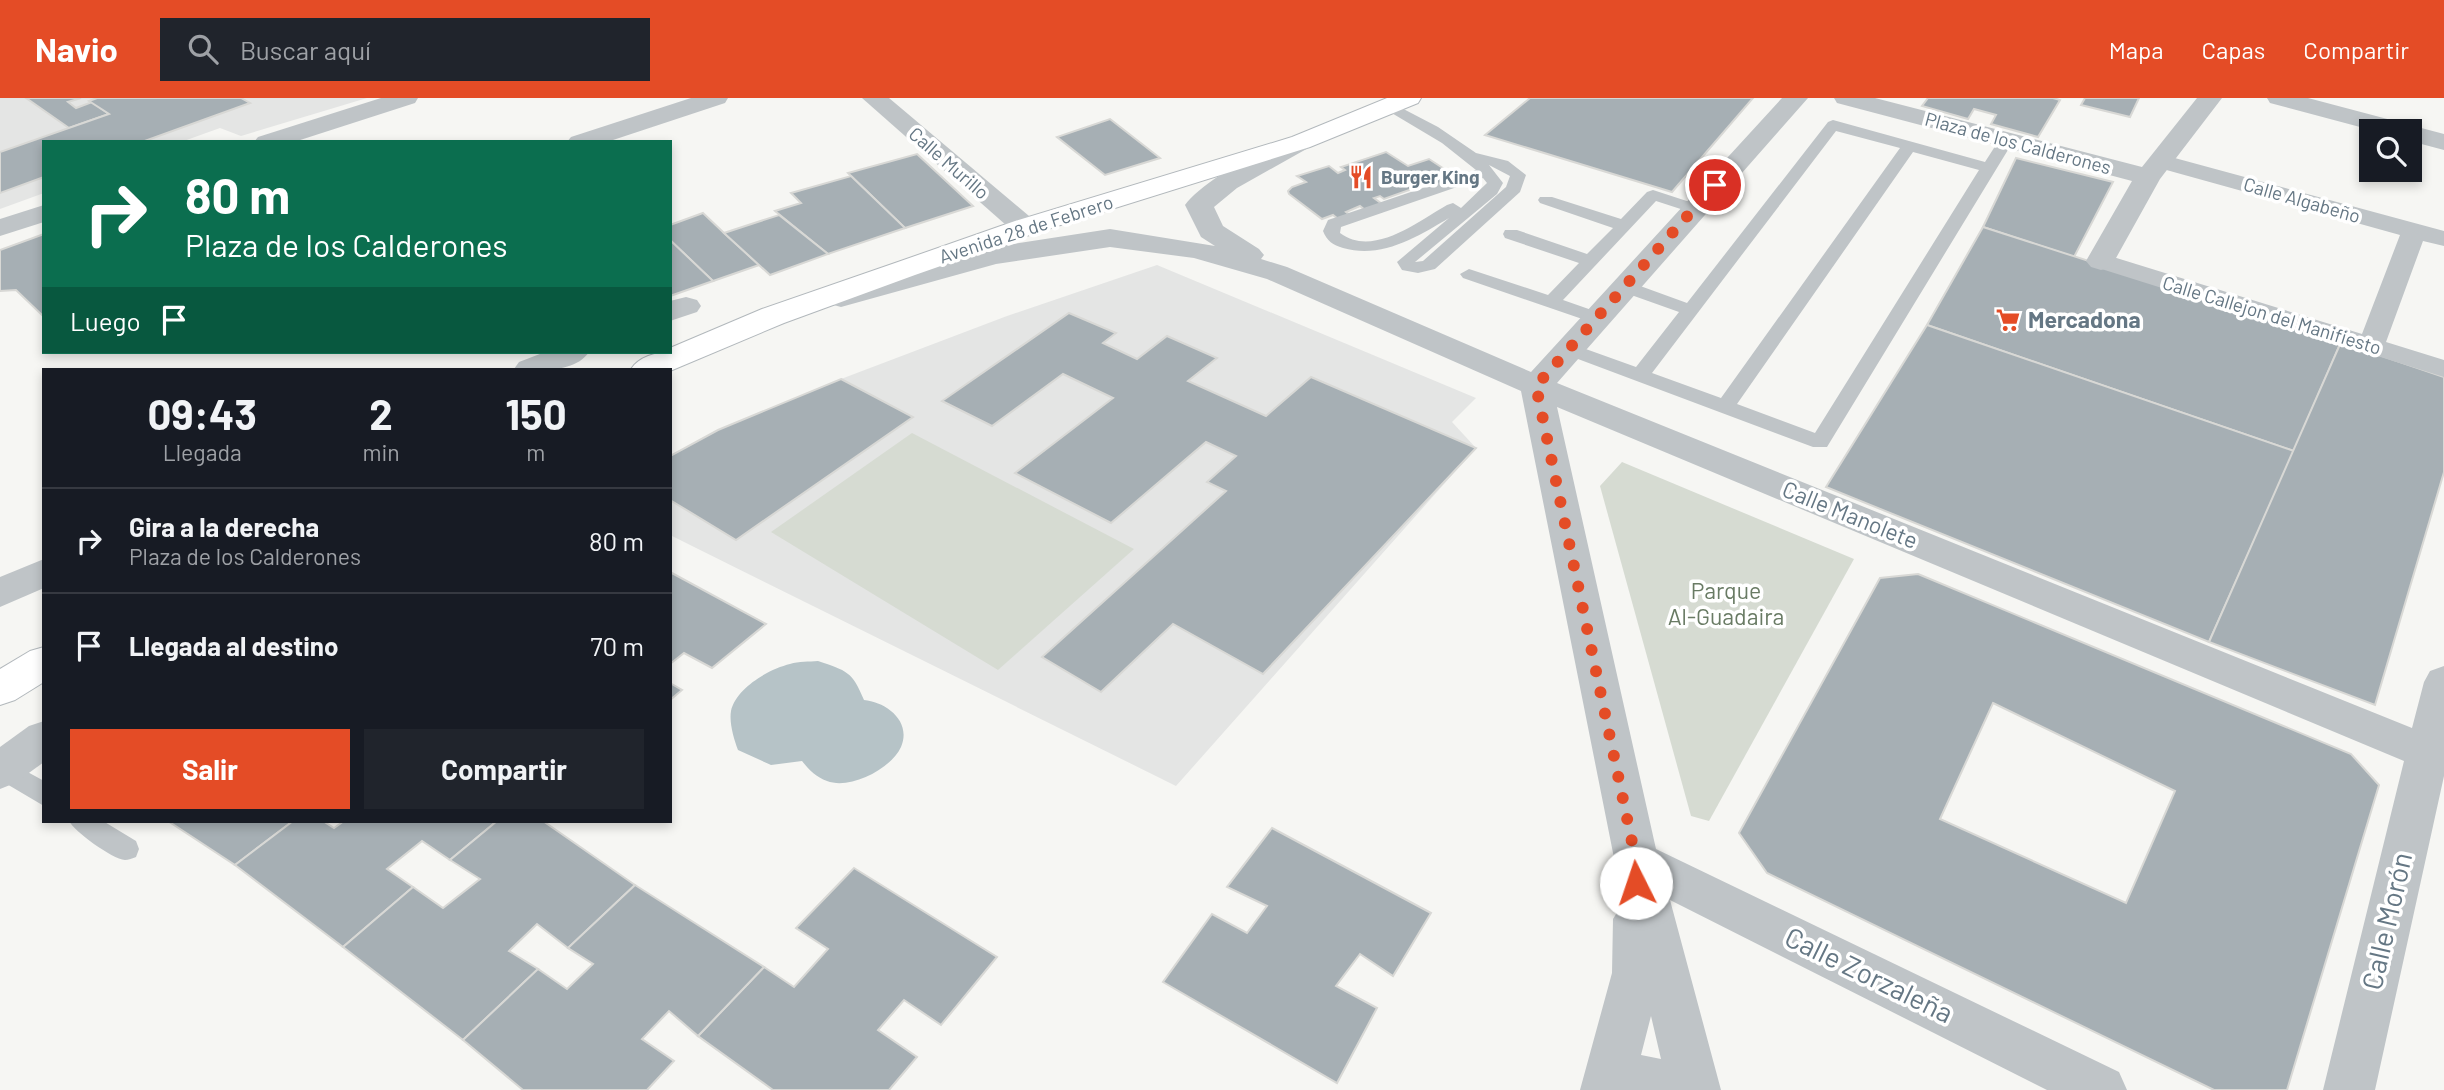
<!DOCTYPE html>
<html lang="es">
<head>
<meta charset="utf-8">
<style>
  body { margin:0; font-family:Barlow,sans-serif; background:#20242c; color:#f1f3f6; height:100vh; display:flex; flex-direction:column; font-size:26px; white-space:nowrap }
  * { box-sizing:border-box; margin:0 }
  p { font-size:23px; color:#9ea1a6 }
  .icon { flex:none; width:38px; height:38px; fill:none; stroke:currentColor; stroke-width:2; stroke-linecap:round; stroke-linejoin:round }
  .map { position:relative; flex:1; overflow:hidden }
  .drawer { position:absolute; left:42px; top:270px; width:630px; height:455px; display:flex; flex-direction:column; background:#171b24; border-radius:0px; box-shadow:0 4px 10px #0003 }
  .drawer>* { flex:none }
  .top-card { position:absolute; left:42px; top:42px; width:630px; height:214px; border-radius:0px; box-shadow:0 4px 10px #0003; background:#0b6e4f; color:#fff; overflow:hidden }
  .tools { position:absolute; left:2359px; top:21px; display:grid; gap:14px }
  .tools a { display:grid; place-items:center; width:63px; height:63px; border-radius:0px; background:#171b24; box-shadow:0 4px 10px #0003; font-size:35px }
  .pin { position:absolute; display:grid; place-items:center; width:60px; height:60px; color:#fff; margin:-30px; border:4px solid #fff; border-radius:50%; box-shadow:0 2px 7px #0007 }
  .me { position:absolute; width:77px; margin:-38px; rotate:356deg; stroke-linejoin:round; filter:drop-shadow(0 0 5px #0008) }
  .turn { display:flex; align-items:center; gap:24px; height:147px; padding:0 28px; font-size:32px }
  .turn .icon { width:91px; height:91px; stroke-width:2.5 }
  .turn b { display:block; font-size:49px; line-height:60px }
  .then { display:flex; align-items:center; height:66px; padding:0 28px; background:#0003; gap:14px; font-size:26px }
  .eta { display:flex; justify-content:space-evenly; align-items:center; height:119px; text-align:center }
  .eta b { font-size:42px; font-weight:700; line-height:49px }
  .cta { display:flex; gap:14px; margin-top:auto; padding:14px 28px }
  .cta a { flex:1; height:80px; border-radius:0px; background:#e44c26; color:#fff; font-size:28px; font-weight:700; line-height:80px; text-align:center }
  .cta a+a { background:#20242c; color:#f1f3f6 }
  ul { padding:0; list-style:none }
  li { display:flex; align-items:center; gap:21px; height:105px; padding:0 28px; border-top:2px solid #363941 }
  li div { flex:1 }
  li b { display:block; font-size:26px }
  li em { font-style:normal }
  header { display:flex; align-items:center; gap:42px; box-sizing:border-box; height:98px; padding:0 35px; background:#e44c26; color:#fff }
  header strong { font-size:33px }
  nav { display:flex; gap:38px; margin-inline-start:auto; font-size:24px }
  .search { width:490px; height:63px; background:#20242c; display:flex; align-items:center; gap:18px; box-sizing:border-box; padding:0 24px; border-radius:0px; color:#9ea1a6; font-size:26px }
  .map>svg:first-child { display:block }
  .built { fill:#e4e5e4 }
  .green { fill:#d6dbd2 }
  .water { fill:#b6c3c7 }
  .building { fill:#a6afb4; stroke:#d8d8d5; stroke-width:2; fill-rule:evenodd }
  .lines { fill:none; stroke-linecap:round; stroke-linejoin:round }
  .secondary-casing { stroke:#b2b8bc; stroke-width:2 }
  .service { fill:#bfc4c7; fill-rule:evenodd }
  .pedestrian { fill:#bfc4c7; fill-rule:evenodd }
  .minor { fill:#bfc4c7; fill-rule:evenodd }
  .secondary { fill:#fff; fill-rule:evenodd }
  .route { stroke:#e44c26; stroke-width:12; stroke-dasharray:0 21.6 }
  .labels { text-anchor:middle; stroke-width:7; stroke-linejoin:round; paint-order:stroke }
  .far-street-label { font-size:19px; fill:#657784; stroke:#fff }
  .far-poi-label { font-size:19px; font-weight:bold; fill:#657784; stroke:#fff; text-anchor:start }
  .poi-label { font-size:23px; font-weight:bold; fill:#657784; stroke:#fff; text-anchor:start }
  .street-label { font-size:23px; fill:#657784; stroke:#fff }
  .park-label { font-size:23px; fill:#697b64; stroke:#fff }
  .near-street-label { font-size:28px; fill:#657784; stroke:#fff }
</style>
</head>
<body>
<header>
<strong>Navio</strong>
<div class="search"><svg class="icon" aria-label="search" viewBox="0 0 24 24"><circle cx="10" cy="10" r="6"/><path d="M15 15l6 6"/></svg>Buscar aquí</div>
<nav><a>Mapa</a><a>Capas</a><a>Compartir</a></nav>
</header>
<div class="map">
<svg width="2444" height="992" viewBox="0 0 2444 992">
  <rect width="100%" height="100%" fill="#f6f6f3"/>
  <g class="built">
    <polygon points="0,0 367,0 241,38 220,30 181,44 44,44 44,95 0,111"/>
    <polygon points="1157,167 1476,300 1452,324 1476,350 1176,688 670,437 670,358 718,332 841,281 1007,218"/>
  </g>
  <g class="green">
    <polygon points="912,335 1134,451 998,572 771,434"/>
    <polygon points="1622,364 1854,461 1709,723 1691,718 1600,388"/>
  </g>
  <path class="water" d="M818,563c29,10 34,10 46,39 22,2 48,21 37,47 -10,22 -51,43 -74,34 -11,-4 -18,-11 -25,-20l-31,4 -33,-15c-4,-11 -9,-27 -7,-39 5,-23 38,-42 59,-47 9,-3 19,-2 28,-3z"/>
  <g class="building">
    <polygon points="26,0 81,0 68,4 76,10 92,4 109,16 69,30"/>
    <polygon points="97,0 241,0 250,5 142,44 44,44 44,79 0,95 0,54 109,16 89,3"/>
    <polygon points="1530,0 1753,0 1672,94 1485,37"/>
    <polygon points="1928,0 2053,0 2060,2 2038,39 1991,26 1996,17 1974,11 1968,21 1922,8"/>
    <polygon points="2085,0 2139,0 2130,19 2081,7"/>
    <polygon points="1110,21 1160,60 1105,77 1057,39"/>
    <polygon points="1386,54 1408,68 1429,61 1458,80 1429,91 1423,87 1384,101 1380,98 1374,100 1382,106 1365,112 1360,108 1346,114 1350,117 1338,121 1333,117 1322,121 1289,96 1288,93 1292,89 1306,84 1297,78 1329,68 1338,75 1345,72 1341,69"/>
    <polygon points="917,56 973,108 905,130 848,75"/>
    <polygon points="2016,60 2113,84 2074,159 1983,129"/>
    <polygon points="851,78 905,130 828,156 775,113 801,105 791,95"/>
    <polygon points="703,115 724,135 759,167 713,183 670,142 670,127"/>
    <polygon points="779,117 828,156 770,177 724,135"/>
    <polygon points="1983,129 2341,244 2294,353 1927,227"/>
    <polygon points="44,136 44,219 16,192 0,193 0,152"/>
    <polygon points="670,142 713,183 670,198"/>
    <polygon points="1069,215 1116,235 1103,245 1137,261 1167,238 1217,260 1188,283 1266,318 1311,279 1476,350 1263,576 1173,526 1101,594 1042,559 1226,393 1207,384 1236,358 1206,344 1111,425 1015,375 1113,300 1063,276 992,328 942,303"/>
    <polygon points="1927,227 2294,353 2209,544 1826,389"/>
    <polygon points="2341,244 2444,279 2444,374 2375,607 2209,544"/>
    <polygon points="841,281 913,319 736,442 670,402 670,358 718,332"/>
    <polygon points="670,474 766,526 712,570 684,555 670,566"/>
    <path d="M1918,476l433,180 28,31 -92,305h-73l-447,-217 -28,-40 141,-255zM1993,605l182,88 -49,112 -186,-84z"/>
    <polygon points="670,585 682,592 670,602"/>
    <polygon points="168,723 293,723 235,767"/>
    <polygon points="293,723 323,723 334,730 344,723 497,723 450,762 422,743 387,771 413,789 343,849 235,767"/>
    <polygon points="497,723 543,723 635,787 568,850 537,826 509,853 538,871 463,942 343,849 413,789 443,810 480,781 450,762"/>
    <polygon points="1272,730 1431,815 1393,878 1360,856 1336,888 1377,910 1337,985 1163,884 1212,816 1247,835 1267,808 1227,789"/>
    <polygon points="854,770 997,859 941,927 904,902 878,932 917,959 889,992 773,992 698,938 764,869 794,889 828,851 796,830"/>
    <polygon points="635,787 764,869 698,938 669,913 642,941 674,963 647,992 523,992 463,942 538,871 567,891 593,866 568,850"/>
  </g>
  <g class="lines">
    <g class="secondary-casing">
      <g id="secondary">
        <path d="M1387,0h34l-3,5 -108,44 -275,86 -120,42 -131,48 -114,48 -39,-2c8,-12 25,-17 39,-17v-4l92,-39 133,-46 120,-42 277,-84z"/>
        <polygon points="44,549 44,584 15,602 0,607 0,571 30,553"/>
      </g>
    </g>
    <g class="service">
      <path d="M1390,4l48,25 38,26 32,8 18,14 -6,17 -85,77 -17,4 -16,-3 -5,-8 52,-44c-32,19 -67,41 -106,30 -10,-3 -16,-7 -20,-17l5,-11 148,-50 -34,-27 -57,-34 -2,-3zM1489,67l21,11 -4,11 -83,74 -8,1 82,-68 6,-11zM1483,80l4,5 -26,25 -8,-5 -6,2c-28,16 -74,53 -107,28l1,-6z"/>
      <path d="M1833,22l152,42 16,-25h10l3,3 -187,307h-14l-251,-94 -2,-4 9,-6 67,24 43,-55 -59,-21 -3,-4 3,-4h12l55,20 141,-181zM1836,33l64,17 -179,250 -69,-25zM1913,54l66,18 -164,263 -78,-29z"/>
      <polygon points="1653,92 1699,107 1701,110 1693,115 1656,103 1563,202 1603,216 1606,220 1603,224 1591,224 1463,180 1460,176 1469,171 1548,197 1579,165 1505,140 1503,136 1505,132 1517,132 1587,156 1613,130 1540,105 1538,102 1540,99 1552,99 1621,121 1647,94"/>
      <polygon points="4,661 44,683 44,708 0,682 0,662"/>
      <path d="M69,723h34l33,20 3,8 -3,8c-3,1 -8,3 -11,3 -13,-1 -51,-29 -56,-39z"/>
    </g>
    <polygon class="pedestrian" points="2160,56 2444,133 2444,148 2423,143 2386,244 2444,262 2444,279 2092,168 2088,163 2092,158 2101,155 2110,158 2362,236 2400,137 2152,68 2149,63 2152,58"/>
    <g class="minor">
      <polygon points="381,0 418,0 415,5 294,44 254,44 258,39"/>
      <polygon points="691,0 728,0 725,5 607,44 567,44 571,39"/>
      <polygon points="862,0 889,0 1035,123 1039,129 1035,135 1025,137 1015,135"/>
      <path d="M1782,0h26l-251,285 855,345 12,-46 6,-11 14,-5v110l-69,314h-52l81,-329 -847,-354 99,442 463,223 8,18h-80l-377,-190 51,190h-141l32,-117 1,-54 10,-16 -102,-512 -254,-112 -73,-21 -84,-11 -114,17 -155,43 -11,-3 -4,-6 4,-6 163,-45 117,-18 105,17 -14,-9 -16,-32c16,-23 88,-64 116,-71l9,3 4,5 -4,5 -73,41 -23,19 9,19 36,23 5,6 -3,4 26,8 244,105zM1651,918l10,43 -20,-4z"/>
      <polygon points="1834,0 1875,0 2142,69 2197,0 2222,0 2160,81 2111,169 2101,172 2091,169 2086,163 2132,83 1837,5"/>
      <polygon points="2267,0 2308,0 2444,36 2444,52 2410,43 2410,33 2375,33 2270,5"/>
      <polygon points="44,107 44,124 0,138 0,121"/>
      <polygon points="686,199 697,202 701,208 697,214 670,223 670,203"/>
      <path d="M545,254h44c-15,22 -52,18 -75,17l5,-7z"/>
      <polygon points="44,461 44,490 0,509 0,479"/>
      <polygon points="44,623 44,664 15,685 0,691 0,649 29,628"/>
    </g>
    <use href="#secondary" class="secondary"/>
  </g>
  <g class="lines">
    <polyline class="route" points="1636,785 1636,763 1536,288 1715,87"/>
  </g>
  <defs>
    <g id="restaurant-bare" transform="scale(1.89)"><path d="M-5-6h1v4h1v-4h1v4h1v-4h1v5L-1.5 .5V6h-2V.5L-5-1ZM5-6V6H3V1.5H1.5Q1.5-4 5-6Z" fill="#e44c26" stroke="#fff" stroke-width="2.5" paint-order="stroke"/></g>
    <g id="supermarket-bare" transform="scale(1.89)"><path d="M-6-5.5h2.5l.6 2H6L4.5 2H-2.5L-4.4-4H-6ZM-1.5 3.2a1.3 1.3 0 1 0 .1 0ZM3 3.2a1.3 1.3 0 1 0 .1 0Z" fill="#e44c26" stroke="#fff" stroke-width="2.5" paint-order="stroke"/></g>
  </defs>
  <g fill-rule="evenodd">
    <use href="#restaurant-bare" x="1361" y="79"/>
    <use href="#supermarket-bare" x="2008" y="222"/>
  </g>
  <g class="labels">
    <g class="far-street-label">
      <text transform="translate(2018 45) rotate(15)" y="7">Plaza de los Calderones</text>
      <text transform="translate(949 65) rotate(41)" y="7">Calle Murillo</text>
      <text transform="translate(2302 102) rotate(16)" y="7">Calle Algabeño</text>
      <text transform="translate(1026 131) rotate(-18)" y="7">Avenida 28 de Febrero</text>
      <text transform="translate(2272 217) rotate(17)" y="7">Calle Callejon del Manifiesto</text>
    </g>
    <g class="far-poi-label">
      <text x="1381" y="86">Burger King</text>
    </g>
    <g class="poi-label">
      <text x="2028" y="230">Mercadona</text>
    </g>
    <g class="street-label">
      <text transform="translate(1850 417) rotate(22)" y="8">Calle Manolete</text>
    </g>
    <g class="park-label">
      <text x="1726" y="501">Parque<tspan x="1726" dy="26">Al-Guadaira</tspan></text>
    </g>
    <g class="near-street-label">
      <text transform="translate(2387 823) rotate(-77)" y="10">Calle Morón</text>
      <text transform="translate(1869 877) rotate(26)" y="10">Calle Zorzaleña</text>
    </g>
  </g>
</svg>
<div class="tools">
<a><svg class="icon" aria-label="search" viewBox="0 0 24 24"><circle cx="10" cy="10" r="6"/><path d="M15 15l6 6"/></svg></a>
</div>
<div class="pin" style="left:1715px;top:87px;background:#d93025"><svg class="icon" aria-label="arrive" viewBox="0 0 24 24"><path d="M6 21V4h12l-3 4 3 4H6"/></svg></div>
<svg class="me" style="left:1636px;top:785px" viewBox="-20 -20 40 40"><circle r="19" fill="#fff"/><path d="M0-13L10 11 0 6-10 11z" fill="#e44c26"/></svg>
<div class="top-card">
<div class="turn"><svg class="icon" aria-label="right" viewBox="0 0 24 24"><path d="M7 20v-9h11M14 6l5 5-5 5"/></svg><div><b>80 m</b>Plaza de los Calderones</div></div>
<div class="then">Luego<svg class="icon" aria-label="arrive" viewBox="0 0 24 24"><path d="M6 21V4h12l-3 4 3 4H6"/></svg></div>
</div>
<section class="drawer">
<div class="eta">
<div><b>09:43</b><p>Llegada</p></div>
<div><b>2</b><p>min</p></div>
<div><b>150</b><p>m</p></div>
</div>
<ul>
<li><svg class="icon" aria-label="right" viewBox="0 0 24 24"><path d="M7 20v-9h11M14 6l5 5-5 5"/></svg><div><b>Gira a la derecha</b><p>Plaza de los Calderones</p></div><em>80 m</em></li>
<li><svg class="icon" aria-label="arrive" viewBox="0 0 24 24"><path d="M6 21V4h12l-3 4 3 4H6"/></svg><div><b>Llegada al destino</b></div><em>70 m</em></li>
</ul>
<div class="cta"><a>Salir</a><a>Compartir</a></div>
</section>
</div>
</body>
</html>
